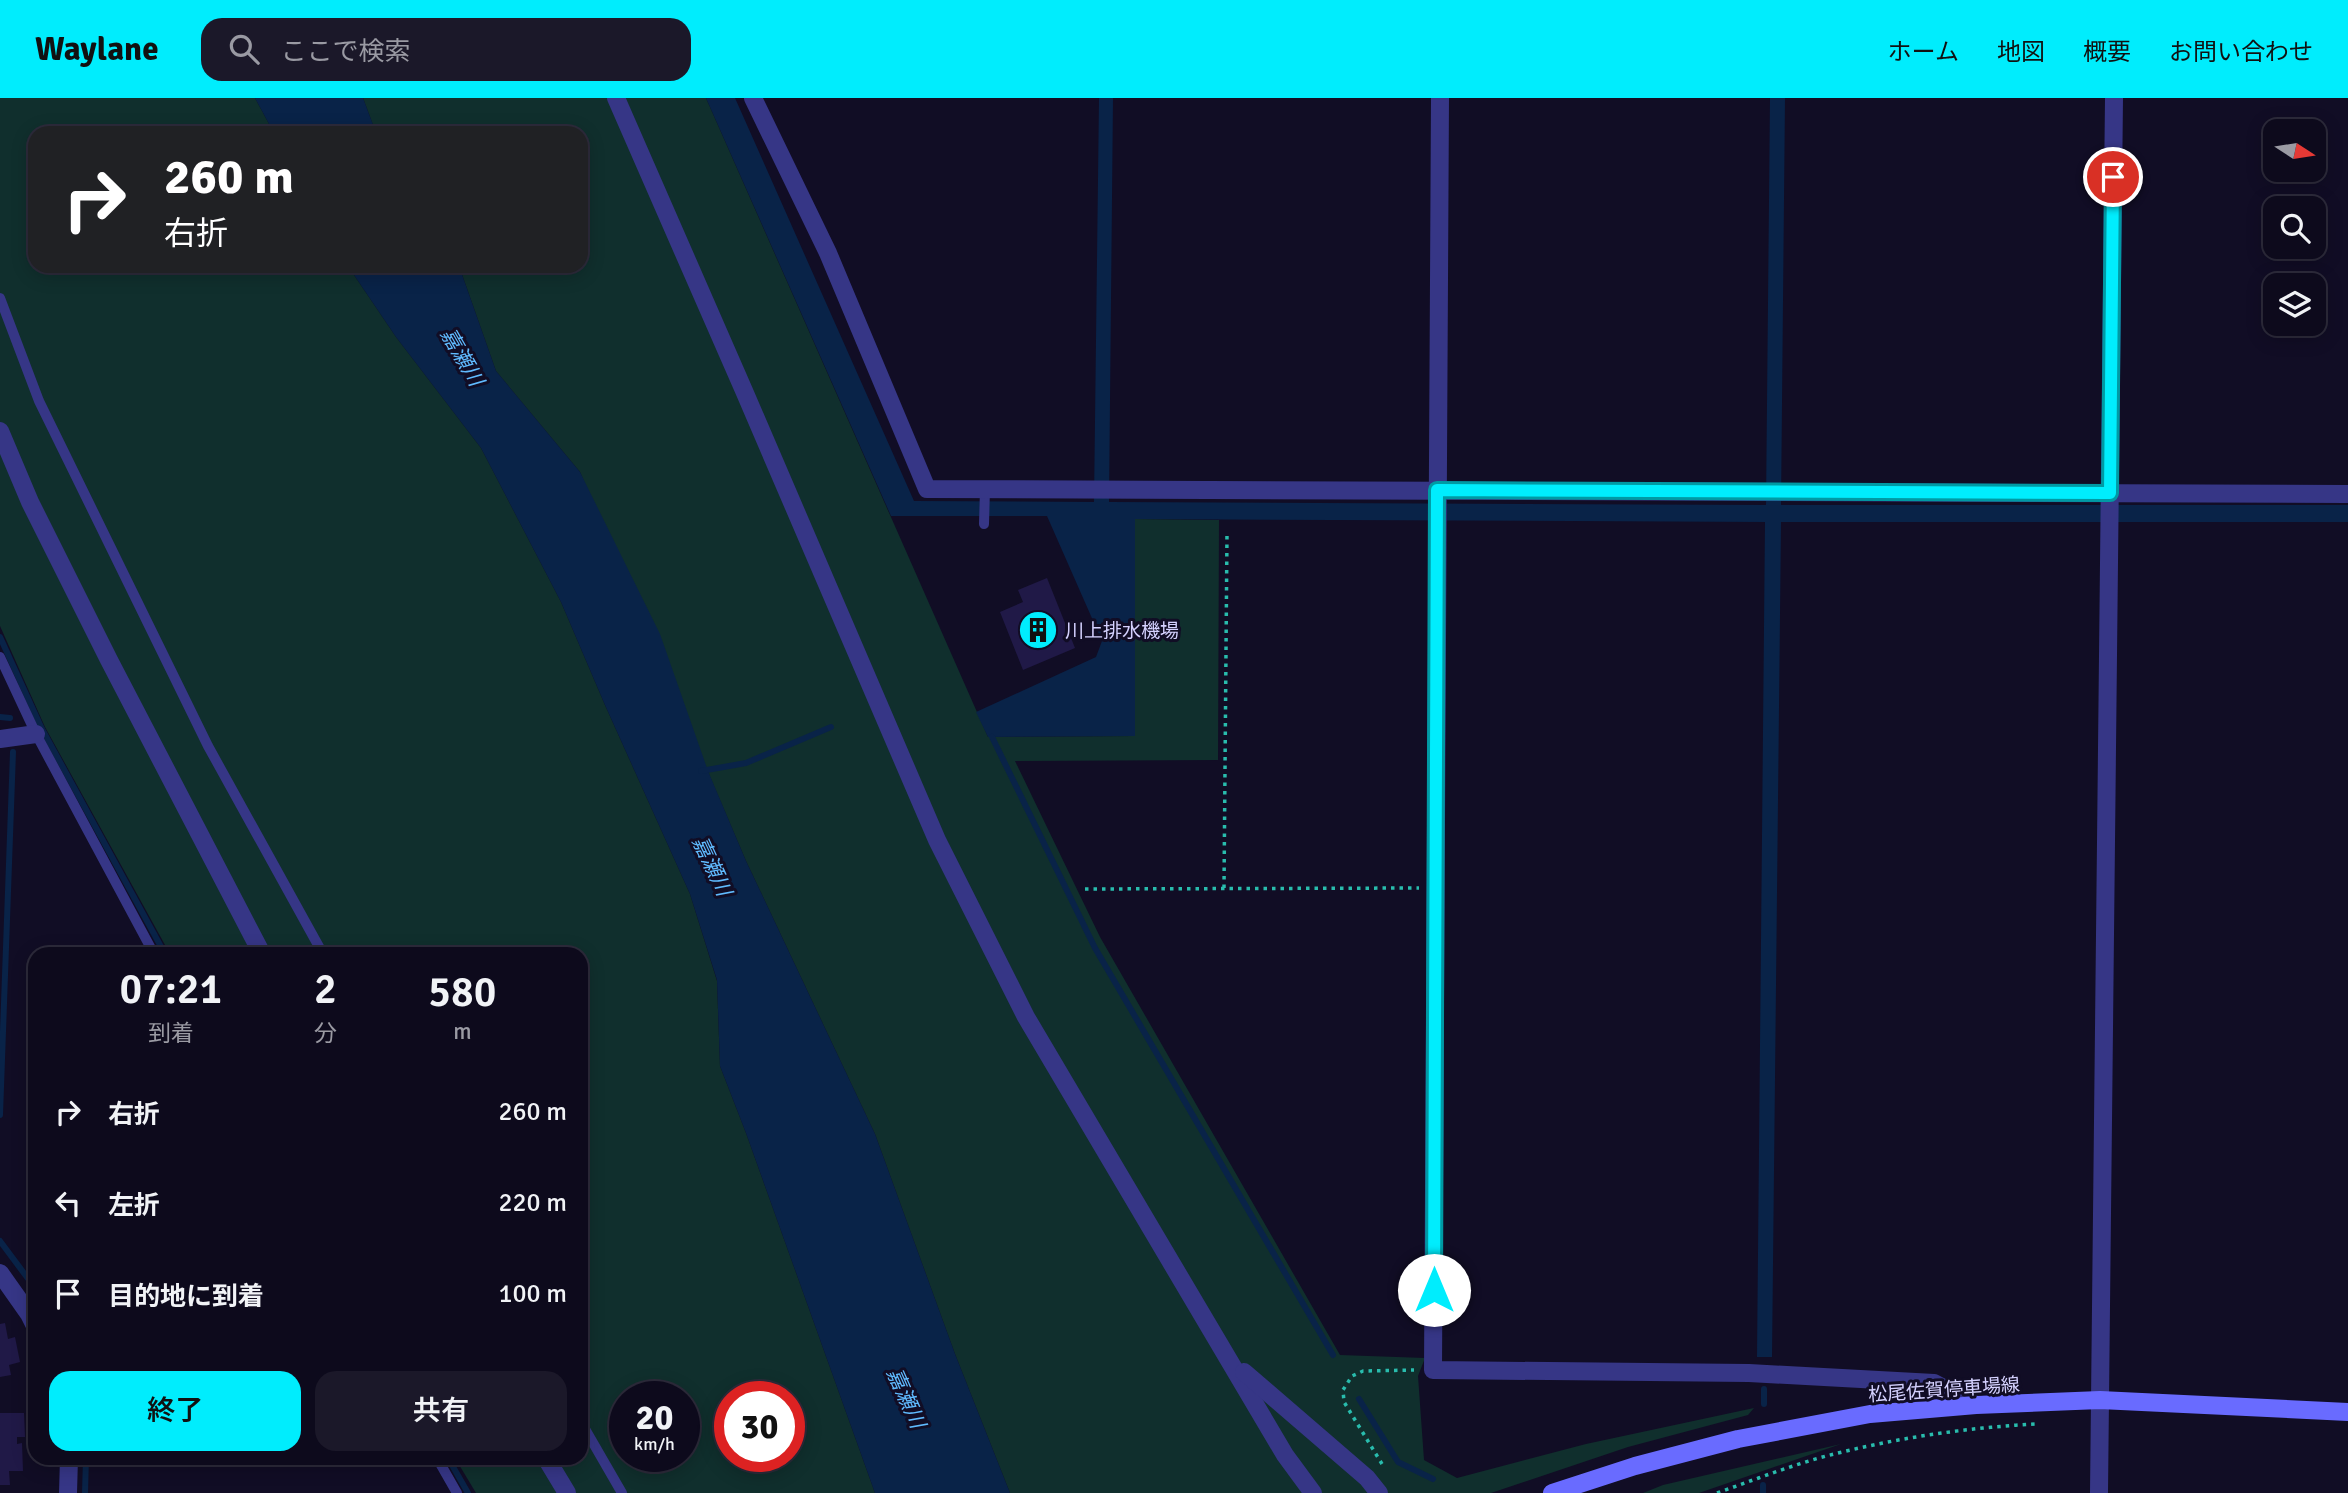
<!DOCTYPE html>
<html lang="ja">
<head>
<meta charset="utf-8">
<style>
  body { margin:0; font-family:Signika,"Noto Sans JP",sans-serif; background:#1b1829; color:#f1f3f6; height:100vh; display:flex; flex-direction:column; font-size:26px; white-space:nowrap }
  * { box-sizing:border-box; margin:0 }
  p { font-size:23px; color:#9a9aa3 }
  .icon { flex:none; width:38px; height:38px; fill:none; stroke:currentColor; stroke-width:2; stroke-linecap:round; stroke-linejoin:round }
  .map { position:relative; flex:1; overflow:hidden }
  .panel { position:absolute; left:28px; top:849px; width:560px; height:518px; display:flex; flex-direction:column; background:#0d0a1c; border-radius:21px; box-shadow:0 4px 18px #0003,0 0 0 2px #2d2b3b }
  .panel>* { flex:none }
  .top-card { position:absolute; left:28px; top:28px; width:560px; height:147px; border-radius:21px; box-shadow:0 4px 18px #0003,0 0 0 2px #2d2b3b; background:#202124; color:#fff; overflow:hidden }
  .needle { width:46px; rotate:102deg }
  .buttons { position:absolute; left:2263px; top:21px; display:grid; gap:14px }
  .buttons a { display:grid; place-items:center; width:63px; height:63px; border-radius:14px; background:#0d0a1c; box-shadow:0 4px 18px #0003,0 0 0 2px #2d2b3b; font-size:35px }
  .speed { position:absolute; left:609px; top:1283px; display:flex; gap:14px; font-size:35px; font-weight:700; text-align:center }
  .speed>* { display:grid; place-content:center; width:91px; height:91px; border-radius:50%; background:#0d0a1c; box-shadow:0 4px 18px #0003,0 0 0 2px #2d2b3b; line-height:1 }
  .speed small { font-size:18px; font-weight:400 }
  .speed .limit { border:10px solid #d22; background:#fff; color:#111 }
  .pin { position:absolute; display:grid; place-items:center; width:60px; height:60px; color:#fff; margin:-30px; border:4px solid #fff; border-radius:50%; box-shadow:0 2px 7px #0007 }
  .me { position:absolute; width:77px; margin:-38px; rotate:0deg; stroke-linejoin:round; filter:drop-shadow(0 0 5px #0008) }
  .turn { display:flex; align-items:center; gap:24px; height:147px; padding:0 21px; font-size:32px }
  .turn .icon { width:91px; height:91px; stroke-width:2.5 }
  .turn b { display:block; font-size:49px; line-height:60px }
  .eta { display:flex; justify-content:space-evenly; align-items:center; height:119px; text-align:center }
  .eta b { font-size:42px; font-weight:600; line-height:49px }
  .button { display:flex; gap:14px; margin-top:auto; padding:14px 21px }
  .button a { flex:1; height:80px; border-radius:21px; background:#00edfd; color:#111; font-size:28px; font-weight:600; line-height:80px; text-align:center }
  .button a+a { background:#1b1829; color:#f1f3f6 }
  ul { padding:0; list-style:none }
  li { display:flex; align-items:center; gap:21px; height:91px; padding:0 21px }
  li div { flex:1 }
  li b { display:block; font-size:26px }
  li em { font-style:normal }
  header { display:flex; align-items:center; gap:42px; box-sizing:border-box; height:98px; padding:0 35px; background:#00edfd; color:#111 }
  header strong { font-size:33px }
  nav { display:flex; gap:38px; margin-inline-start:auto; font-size:24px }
  .search { width:490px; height:63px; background:#1b1829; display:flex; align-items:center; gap:18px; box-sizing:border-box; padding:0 24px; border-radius:21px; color:#9a9aa3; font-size:26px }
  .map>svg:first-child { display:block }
  .green { fill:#102f2d; fill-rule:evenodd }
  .water { fill:#092348 }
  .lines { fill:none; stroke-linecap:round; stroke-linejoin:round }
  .stream { stroke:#092348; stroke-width:6 }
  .building { fill:#201947 }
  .path { stroke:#29bcad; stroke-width:3.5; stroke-dasharray:3.5 5; stroke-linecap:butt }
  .lane { stroke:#363686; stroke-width:10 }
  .street { stroke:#363686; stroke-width:18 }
  .secondary { stroke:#696bff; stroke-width:18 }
  .route-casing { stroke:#009aa4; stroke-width:18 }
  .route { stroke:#00edfd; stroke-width:12 }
  .labels { text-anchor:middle; stroke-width:6; stroke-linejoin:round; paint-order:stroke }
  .poi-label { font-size:19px; fill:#d5d2ff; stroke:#110d25; text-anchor:start }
  .street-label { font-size:19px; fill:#d5d2ff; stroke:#110d25 }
  .water-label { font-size:21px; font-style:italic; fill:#60bbff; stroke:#110d25 }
</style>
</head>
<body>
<header>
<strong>Waylane</strong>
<div class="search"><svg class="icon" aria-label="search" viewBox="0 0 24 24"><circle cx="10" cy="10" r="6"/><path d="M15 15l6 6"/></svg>ここで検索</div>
<nav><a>ホーム</a><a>地図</a><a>概要</a><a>お問い合わせ</a></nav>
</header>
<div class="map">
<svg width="2348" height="1395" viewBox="0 0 2348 1395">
  <rect width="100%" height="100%" fill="#110d25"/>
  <g class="green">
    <path d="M0,0h255l19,35h-239v133h313l48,71 85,111 80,154 44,103 85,189 27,87 3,85 26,67 129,360h-399l-21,-35h126v-504h-411l-125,-227 -45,-101zM625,1298h59v60h-59zM730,1298h59v60h-59z"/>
    <polygon points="363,0 706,0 988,639 1134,638 1135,421 1219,422 1218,662 1015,663 1100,839 1340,1257 1425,1260 1418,1278 1424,1362 1457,1380 1586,1346 1754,1310 1748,1317 1628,1349 1491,1395 1010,1395 955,1256 875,1036 746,763 580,374 496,273 459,168 581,168 581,35 376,35"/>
    <polygon points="1841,1346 1699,1395 1643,1395 1663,1387"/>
  </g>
  <g class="water">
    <polygon points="255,0 363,0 376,35 274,35"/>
    <polygon points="706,0 735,0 914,403 1094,404 1099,0 1113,0 1109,404 1766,407 1770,0 1785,0 1781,407 2348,407 2348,424 1781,424 1772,1259 1757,1259 1765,424 1135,421 1135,638 988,639 976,614 1096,559 1102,543 1047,418 891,418"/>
    <polygon points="348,168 459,168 496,273 580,374 660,536 708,673 746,763 875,1036 955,1256 1010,1395 875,1395 746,1035 720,968 717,882 690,796 605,607 561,504 481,350 396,239"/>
  </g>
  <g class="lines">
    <g class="stream">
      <polyline points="0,539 42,631 165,856"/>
      <polyline points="0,619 10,620"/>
      <polyline points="992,639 1095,850 1333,1257"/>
      <polyline points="701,673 746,665 831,629"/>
      <polyline points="0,1017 13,654"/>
      <polyline points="0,1143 35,1190"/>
      <polyline points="1359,1301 1398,1364 1433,1381"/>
      <polyline points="1764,1306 1764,1291"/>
      <polyline points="448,1360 468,1395"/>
      <polyline points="85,1395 86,1360"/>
      <polyline points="1763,1395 1763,1387"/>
    </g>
  </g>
  <g class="building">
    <polygon points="1047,480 1075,550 1023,572 1000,514 1023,504 1018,492"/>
    <polygon points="5,1225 8,1241 15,1239 20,1264 9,1267 11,1277 0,1279 0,1226"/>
    <polygon points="0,1315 24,1315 25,1339 17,1339 17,1346 22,1345 23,1373 9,1373 10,1387 0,1387"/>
  </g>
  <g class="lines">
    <g class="path">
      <polyline points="1224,790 1227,435"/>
      <polyline points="1085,791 1419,790"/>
      <polyline points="1382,1366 1344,1304 1343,1292 1352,1278 1363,1273 1414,1272"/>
      <path d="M1717,1395c34,-12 67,-25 102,-35 70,-19 143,-30 216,-34"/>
    </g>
    <g class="lane">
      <polyline points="0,200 39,303 208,648 323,856"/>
      <polyline points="984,426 985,391"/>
      <polyline points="0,559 36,636 154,856"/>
      <polyline points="581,1324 622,1395"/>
      <polyline points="437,1360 457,1395"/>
    </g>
    <g class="street">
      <polyline points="616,0 745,295 937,742 1026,919 1285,1357 1313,1395"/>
      <polyline points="753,0 828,155 927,391 2348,396"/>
      <polyline points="1440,0 1433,1272 1749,1275 1934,1285 1976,1307"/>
      <polyline points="0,333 30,404 109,562 262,856"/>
      <polyline points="0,641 36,636"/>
      <polyline points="0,1175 29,1216 35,1228"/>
      <polyline points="1244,1274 1367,1380 1379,1395"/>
      <polyline points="546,1360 567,1395"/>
      <polyline points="68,1395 69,1360"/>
      <polyline points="2099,1395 2114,0"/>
    </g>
    <polyline class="secondary" points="1552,1395 1635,1368 1738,1341 1870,1316 1976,1307 2100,1302 2348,1314"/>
  </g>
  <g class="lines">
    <g class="route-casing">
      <polyline id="route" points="1434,1192 1437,392 2110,395 2113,79"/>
    </g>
    <use href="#route" class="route"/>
  </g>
  <defs>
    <g id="building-disc" transform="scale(2.0125)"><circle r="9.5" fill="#00edfd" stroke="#110d25"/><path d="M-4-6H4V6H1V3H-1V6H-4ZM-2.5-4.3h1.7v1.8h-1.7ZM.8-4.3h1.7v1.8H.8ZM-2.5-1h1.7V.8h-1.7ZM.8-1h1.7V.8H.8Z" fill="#111"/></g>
  </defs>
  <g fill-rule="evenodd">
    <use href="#building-disc" x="1038" y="532"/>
  </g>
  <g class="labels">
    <g class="poi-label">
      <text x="1065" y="539">川上排水機場</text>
    </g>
    <g class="street-label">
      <text transform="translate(1944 1291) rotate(-4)" y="7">松尾佐賀停車場線</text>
    </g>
    <g class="water-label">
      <text transform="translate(462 259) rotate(60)" y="7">嘉瀬川</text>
      <text transform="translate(712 768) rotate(65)" y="7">嘉瀬川</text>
      <text transform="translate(906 1300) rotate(66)" y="7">嘉瀬川</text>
    </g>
  </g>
</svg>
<div class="buttons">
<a><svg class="needle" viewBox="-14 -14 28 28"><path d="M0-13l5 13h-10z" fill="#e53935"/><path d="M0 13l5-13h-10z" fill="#9a9aa3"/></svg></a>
<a><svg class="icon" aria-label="search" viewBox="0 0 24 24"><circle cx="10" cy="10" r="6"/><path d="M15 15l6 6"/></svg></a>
<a><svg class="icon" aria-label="layers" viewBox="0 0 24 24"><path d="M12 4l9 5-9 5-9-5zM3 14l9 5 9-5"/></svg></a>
</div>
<div class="speed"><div>20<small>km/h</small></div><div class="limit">30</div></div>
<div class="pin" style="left:2113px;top:79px;background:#d93025"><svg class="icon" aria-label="arrive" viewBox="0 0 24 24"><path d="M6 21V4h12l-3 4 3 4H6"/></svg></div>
<svg class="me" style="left:1434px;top:1192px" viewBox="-20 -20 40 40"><circle r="19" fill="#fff"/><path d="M0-13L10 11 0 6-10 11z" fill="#00edfd"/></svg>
<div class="top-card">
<div class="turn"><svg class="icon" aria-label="right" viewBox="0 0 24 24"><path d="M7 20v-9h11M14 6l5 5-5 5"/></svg><div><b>260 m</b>右折</div></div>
</div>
<section class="panel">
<div class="eta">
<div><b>07:21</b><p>到着</p></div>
<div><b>2</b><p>分</p></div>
<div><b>580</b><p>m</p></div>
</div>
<ul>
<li><svg class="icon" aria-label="right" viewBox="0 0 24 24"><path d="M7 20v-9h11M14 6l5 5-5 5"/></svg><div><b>右折</b></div><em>260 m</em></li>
<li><svg class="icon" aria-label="left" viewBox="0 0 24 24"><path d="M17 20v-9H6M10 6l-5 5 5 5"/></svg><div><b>左折</b></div><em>220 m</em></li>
<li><svg class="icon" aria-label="arrive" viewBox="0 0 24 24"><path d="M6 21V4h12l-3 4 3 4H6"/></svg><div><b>目的地に到着</b></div><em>100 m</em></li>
</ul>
<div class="button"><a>終了</a><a>共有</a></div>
</section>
</div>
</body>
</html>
